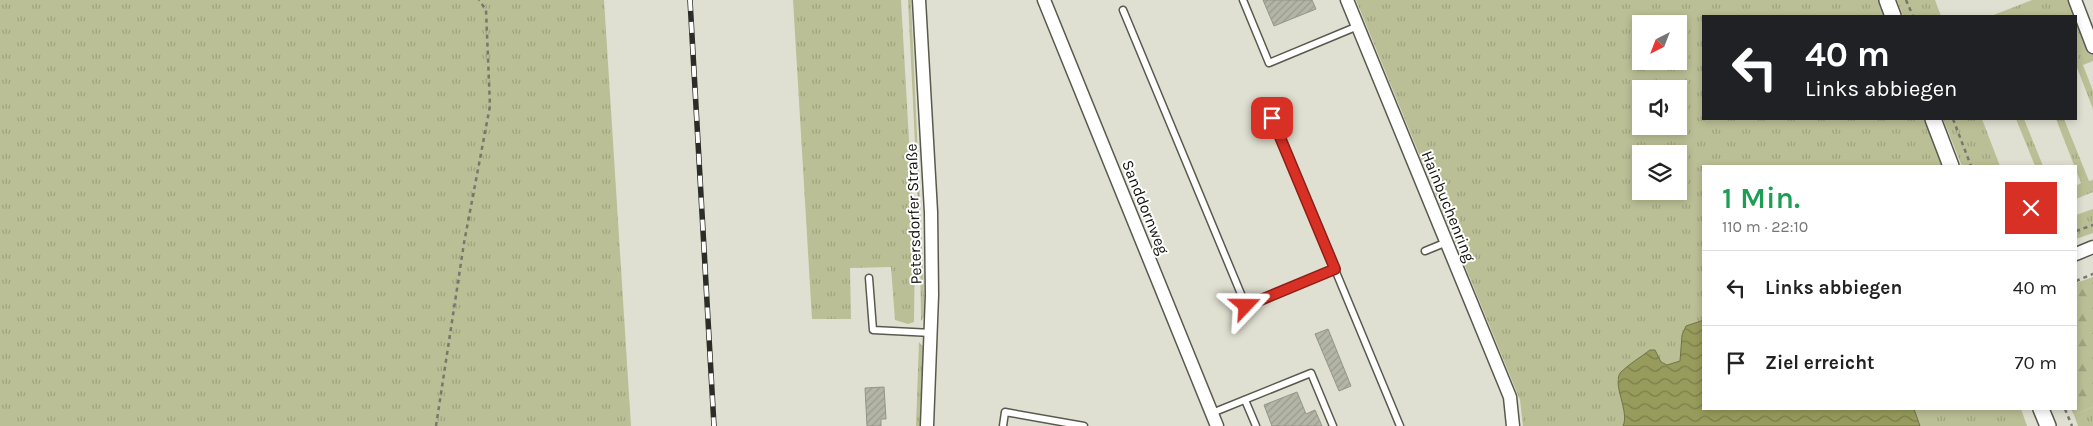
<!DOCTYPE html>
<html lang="de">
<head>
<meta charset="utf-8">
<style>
  body { margin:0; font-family:Karla,sans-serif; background:#f6f6f6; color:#222; height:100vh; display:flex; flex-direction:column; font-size:19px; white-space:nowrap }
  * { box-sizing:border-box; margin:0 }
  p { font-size:16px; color:#767676 }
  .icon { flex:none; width:28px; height:28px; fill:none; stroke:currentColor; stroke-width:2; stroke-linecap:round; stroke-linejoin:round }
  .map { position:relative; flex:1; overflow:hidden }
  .panel { position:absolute; left:1702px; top:165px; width:375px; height:245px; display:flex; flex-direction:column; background:#fff; border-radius:0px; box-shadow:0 2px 8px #0003 }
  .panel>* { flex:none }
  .top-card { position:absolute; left:1702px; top:15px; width:375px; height:105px; border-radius:0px; box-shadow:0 2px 8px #0003; background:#202124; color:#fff; overflow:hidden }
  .needle { width:32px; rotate:222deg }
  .buttons { position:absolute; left:1632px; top:15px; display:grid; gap:10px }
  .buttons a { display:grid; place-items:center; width:55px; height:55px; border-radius:0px; background:#fff; box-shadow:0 2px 8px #0003; font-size:25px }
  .pin { position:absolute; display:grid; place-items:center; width:42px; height:42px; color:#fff; margin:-21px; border-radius:10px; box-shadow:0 2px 8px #0006 }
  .me { position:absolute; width:55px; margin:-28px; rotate:67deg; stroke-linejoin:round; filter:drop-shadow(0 0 4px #0008) }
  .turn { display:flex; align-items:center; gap:18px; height:105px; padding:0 20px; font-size:22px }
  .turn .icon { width:65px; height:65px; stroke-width:2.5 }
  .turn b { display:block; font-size:35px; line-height:42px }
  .round { display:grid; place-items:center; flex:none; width:52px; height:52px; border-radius:0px; background:#f6f6f6 }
  .overview { display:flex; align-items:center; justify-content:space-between; height:85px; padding:0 20px }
  h1 { font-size:30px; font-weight:600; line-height:38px; color:#1e9e55 }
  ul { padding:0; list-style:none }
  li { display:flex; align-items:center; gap:15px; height:75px; padding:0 20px; border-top:1px solid #e0e0e0 }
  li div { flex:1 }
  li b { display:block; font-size:19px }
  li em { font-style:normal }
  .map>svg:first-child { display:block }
  .grass { fill:url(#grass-tufts); fill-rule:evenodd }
  .forest { fill:url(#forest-firs) }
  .water { fill:url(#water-waves); stroke:#6f7345 }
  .building { fill:url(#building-hatch); stroke:#949587 }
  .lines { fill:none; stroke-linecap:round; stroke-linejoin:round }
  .service-casing { stroke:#595a4d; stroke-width:9 }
  .minor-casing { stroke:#595a4d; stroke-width:15 }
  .tertiary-casing { stroke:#595a4d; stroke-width:18 }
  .path { stroke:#76776d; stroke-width:2.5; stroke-dasharray:4 4; stroke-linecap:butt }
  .service { stroke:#fff; stroke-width:6 }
  .minor { stroke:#fff; stroke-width:12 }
  .tertiary { stroke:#fff; stroke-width:15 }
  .rail-casing { stroke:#2c2d27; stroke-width:5.5 }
  .rail { stroke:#fff; stroke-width:4; stroke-dasharray:11; stroke-linecap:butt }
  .route-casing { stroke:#8d1f18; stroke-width:12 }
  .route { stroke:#d93025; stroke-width:9 }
  .labels { text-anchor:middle; stroke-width:4; stroke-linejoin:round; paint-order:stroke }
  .street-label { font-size:16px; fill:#12130e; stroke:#fff }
</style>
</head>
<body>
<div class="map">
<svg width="2093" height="426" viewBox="0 0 2093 426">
  <defs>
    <pattern id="grass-tufts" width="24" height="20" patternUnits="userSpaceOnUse" patternTransform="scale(1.25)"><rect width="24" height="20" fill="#bbbf95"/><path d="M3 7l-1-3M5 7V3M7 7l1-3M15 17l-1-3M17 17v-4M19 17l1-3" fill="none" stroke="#a0a37f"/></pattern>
    <pattern id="forest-firs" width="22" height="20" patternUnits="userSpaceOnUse" patternTransform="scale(1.25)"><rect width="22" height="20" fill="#bbbf95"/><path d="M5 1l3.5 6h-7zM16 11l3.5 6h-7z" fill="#a0a37f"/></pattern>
    <pattern id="water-waves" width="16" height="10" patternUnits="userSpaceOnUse" patternTransform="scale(1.25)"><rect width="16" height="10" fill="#979c5c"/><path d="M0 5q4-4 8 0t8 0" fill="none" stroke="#7a7e4a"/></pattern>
    <pattern id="building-hatch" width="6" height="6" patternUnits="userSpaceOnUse" patternTransform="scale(1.25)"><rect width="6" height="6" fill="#b3b5a6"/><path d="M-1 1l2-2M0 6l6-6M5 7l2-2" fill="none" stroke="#999b8e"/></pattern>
  </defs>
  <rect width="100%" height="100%" fill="#dfe0d1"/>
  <g class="grass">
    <polygon points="0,0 604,0 631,426 0,426"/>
    <polygon points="793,0 901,0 915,245 914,322 908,324 895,320 891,267 850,268 851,319 812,319"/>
    <polygon points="908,0 911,0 925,315 921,321 920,247"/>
    <path d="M1356,0h523l6,16h-181v103h222l18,47h-240v154l-18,6 -4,9 -2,26 -13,4 -6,-3 -6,-11 -38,28 8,38 -2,9h-100l-3,-26zM1641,24h38v37h-38zM1641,89h38v37h-38zM1641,154h38v37h-38z"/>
    <polygon points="1897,0 1935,0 1941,16 1903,16"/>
    <polygon points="2032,0 2075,0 2093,33 2093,61 2083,65 2093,91 2093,109 2076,65 2076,16 1991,16"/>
    <polygon points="1943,119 1982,119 2000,166 1962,166"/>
    <polygon points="2016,119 2024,119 2043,166 2035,166"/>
    <polygon points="2056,119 2064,119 2089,181 2093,180 2093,192 2076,199 2076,186 2081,183"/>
    <polygon points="2093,209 2093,233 2076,239 2076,215"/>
    <polygon points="919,342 923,347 920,426 916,426"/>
    <polygon points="2093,407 2093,426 2078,426 2074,415"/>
    <polygon points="1914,409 2021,409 2027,426 1920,426"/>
  </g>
  <polygon class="forest" points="2093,277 2093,407 2074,415 2071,409 2076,409 2076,283"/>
  <path class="water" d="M1704,320v89h210l6,17h-297c7,-15 -12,-43 -2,-54 8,-8 20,-15 29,-22h5l6,12 6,3 13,-4 2,-26 4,-9z"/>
  <g class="building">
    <polygon points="1263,0 1312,0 1316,9 1274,26"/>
    <polygon points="1328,329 1351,386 1339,391 1315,334"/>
    <polygon points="884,387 886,419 881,419 881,426 867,426 865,388"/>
    <polygon points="1297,392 1306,414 1315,410 1322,426 1272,426 1264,405"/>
  </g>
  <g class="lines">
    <g class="service-casing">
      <g id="service">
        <polyline points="1243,0 1269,63 1358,26"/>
        <polyline points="1123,10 1246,306 1335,269"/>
        <polyline points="1272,118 1400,426"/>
        <polyline points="1425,251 1447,242"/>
        <polyline points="869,278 873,330 932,333"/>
        <polyline points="1245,400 1256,426"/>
        <polyline points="1212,413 1311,373 1333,426"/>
        <polyline points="1003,426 1005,412 1084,426"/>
      </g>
    </g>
    <g class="minor-casing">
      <g id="minor">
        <polyline points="919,0 931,212 932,295 927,426"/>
        <polyline points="1044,0 1217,426"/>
        <polyline points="1347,0 1510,397 1513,426"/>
        <polyline points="2075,0 2093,47"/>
        <polyline points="2076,254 2093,247"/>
      </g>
    </g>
    <g class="tertiary-casing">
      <g id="tertiary">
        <polyline points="1887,0 1893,16"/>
        <polyline points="1933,119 1951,166"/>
        <polyline points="2041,409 2048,426"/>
      </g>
    </g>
    <g class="path">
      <polyline points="1906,0 1913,16"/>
      <polyline points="1953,119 1971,166"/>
      <polyline points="2076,231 2093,225"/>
      <polyline points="2076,281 2093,274"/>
      <polyline points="2065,409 2072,426"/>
      <polyline points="436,426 464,243 490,106 486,10 479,0"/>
    </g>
    <use href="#service" class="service"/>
    <use href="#minor" class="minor"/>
    <use href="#tertiary" class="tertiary"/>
    <g class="rail-casing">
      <polyline id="rail" points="690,0 714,426"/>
    </g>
    <use href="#rail" class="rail"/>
  </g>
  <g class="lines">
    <g class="route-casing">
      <polyline id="route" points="1246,306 1335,269 1272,118"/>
    </g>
    <use href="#route" class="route"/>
  </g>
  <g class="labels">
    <g class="street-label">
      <text transform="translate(1449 206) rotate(68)" y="6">Hainbuchenring</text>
      <text transform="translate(1146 207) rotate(68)" y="6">Sanddornweg</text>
      <text transform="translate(913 214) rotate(-92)" y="6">Petersdorfer Straße</text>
    </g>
  </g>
</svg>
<div class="buttons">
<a><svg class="needle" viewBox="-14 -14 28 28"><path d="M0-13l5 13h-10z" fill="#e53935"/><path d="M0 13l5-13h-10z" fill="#767676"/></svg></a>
<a><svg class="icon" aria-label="sound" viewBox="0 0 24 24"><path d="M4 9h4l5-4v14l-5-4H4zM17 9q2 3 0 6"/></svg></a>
<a><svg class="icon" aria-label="layers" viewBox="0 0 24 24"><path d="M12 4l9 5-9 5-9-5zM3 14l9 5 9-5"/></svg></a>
</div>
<div class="pin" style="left:1272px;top:118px;background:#d93025"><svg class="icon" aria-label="arrive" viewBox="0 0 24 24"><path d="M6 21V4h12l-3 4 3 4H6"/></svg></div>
<svg class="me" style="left:1246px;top:306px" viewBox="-20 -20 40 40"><path d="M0-17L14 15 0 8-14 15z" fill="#d93025" stroke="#fff" stroke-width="4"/></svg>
<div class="top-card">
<div class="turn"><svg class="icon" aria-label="left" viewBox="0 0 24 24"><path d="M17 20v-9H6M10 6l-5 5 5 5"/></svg><div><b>40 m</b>Links abbiegen</div></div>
</div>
<section class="panel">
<div class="overview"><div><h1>1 Min.</h1><p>110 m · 22:10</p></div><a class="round" style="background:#d93025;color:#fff"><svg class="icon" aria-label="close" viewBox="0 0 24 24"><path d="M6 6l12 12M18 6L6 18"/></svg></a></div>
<ul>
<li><svg class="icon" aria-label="left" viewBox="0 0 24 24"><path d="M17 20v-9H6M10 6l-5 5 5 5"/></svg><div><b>Links abbiegen</b></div><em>40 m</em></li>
<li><svg class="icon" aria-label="arrive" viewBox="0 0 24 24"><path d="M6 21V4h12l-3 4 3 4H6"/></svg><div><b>Ziel erreicht</b></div><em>70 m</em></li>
</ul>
</section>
</div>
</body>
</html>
